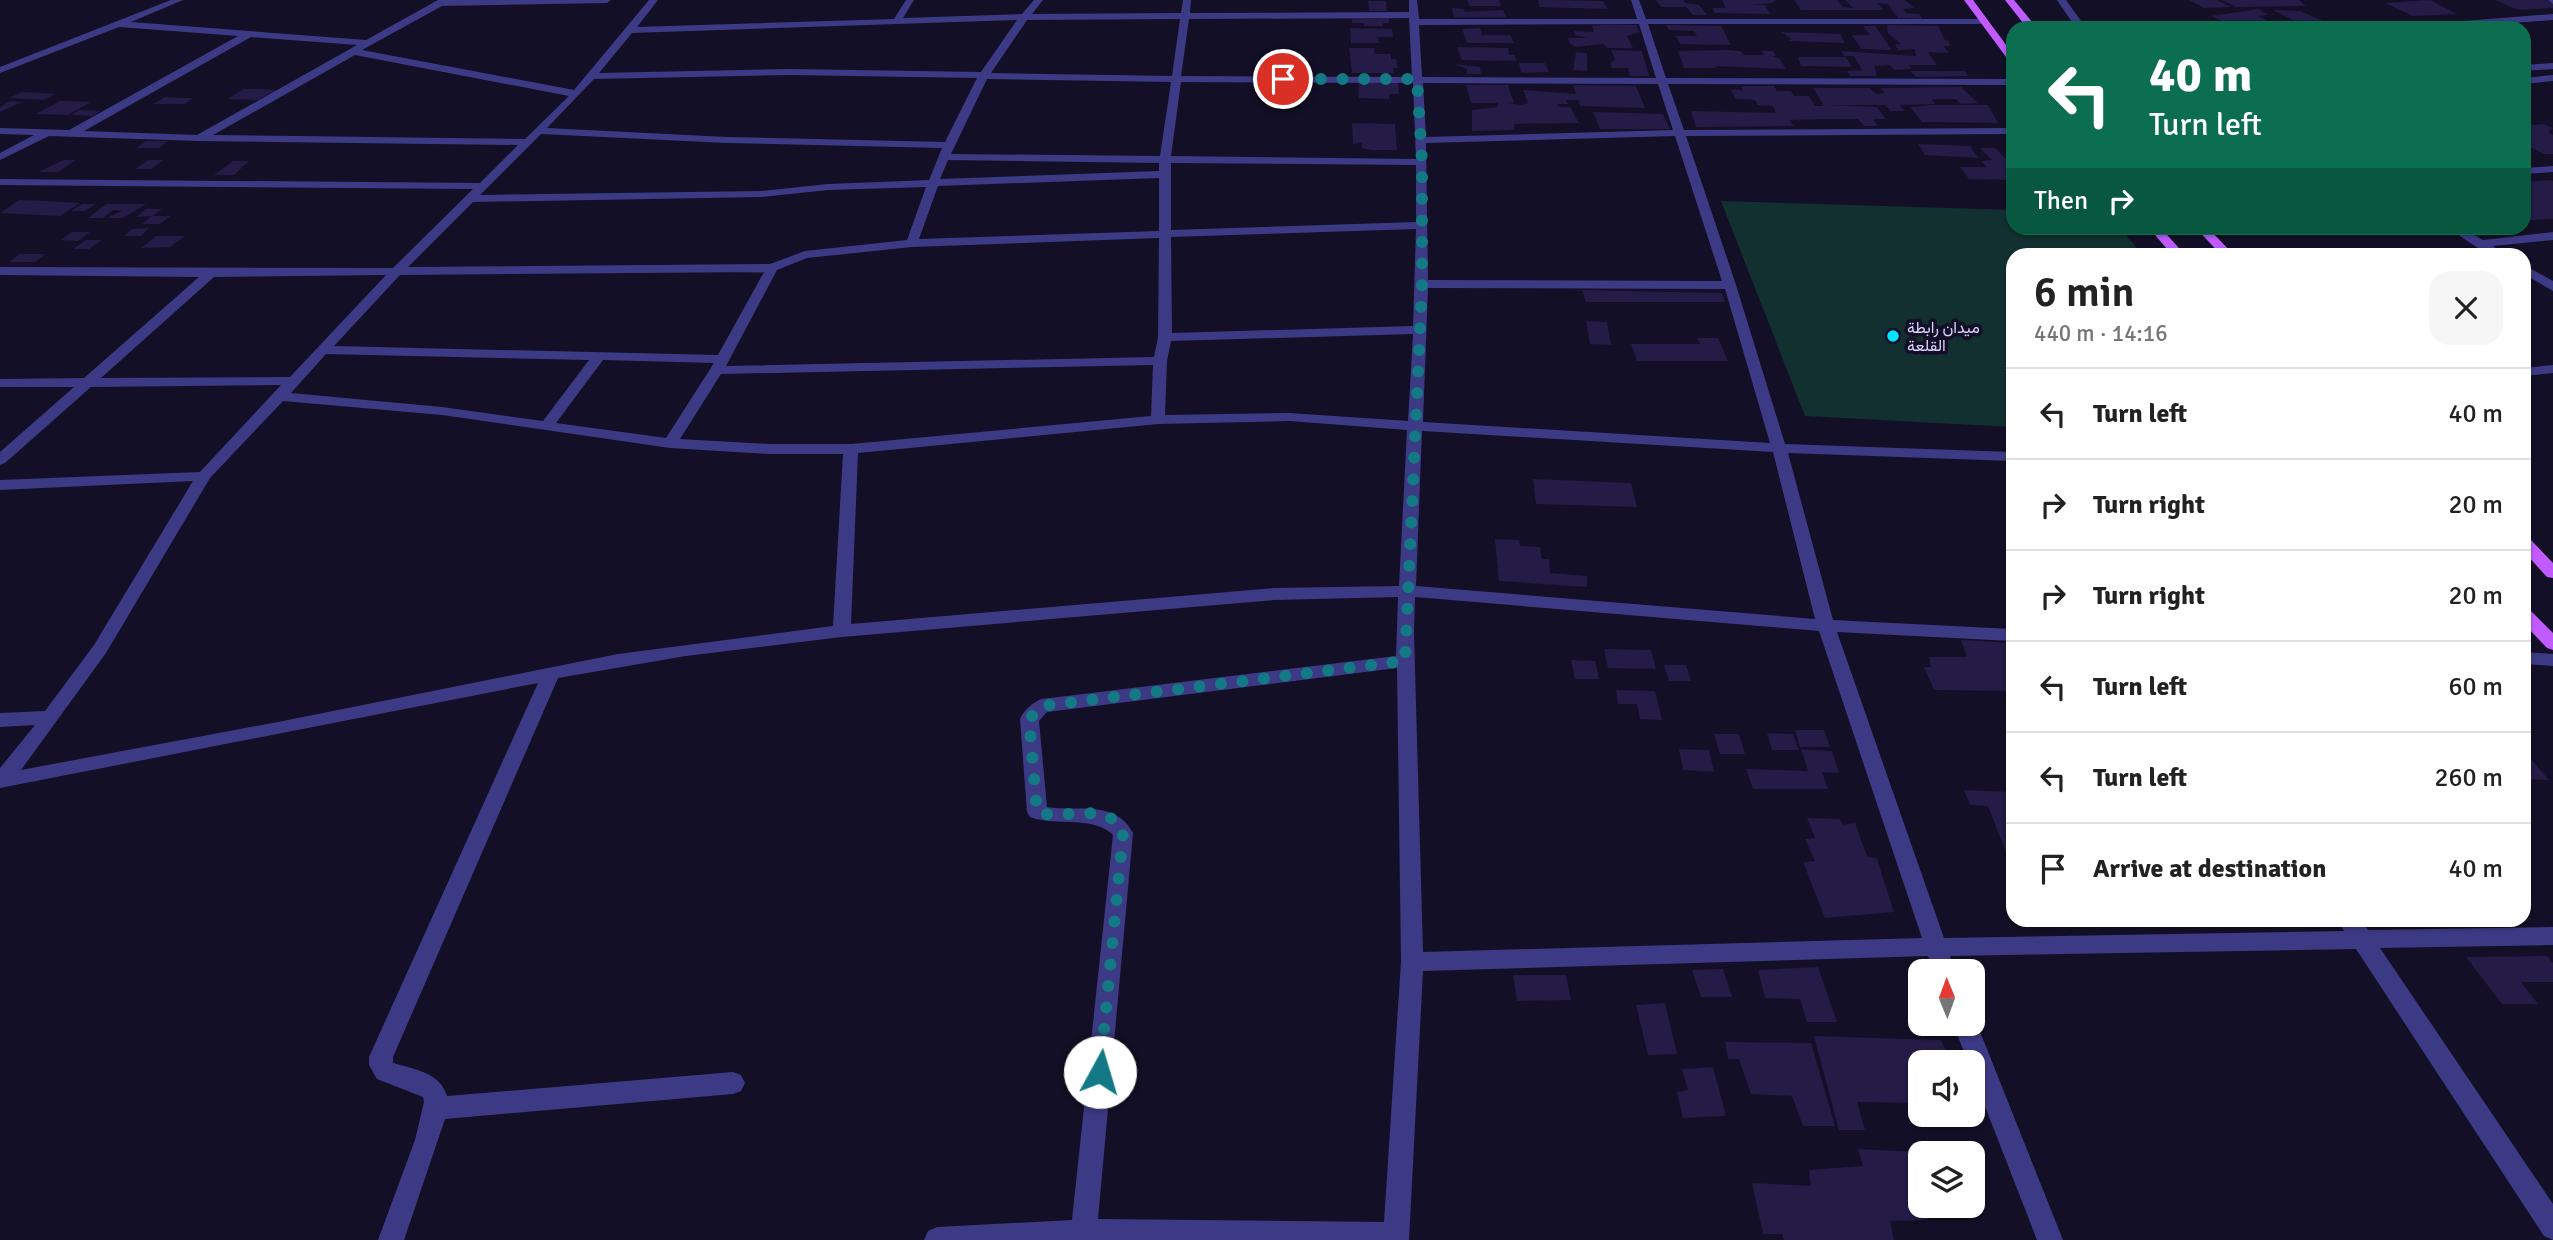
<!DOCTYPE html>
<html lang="en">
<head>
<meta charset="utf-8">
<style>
  body { margin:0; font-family:Signika,Vazirmatn,sans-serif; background:#f6f6f6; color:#222; height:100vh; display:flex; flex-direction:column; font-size:26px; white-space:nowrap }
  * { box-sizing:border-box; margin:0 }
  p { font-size:23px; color:#767676 }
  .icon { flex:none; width:38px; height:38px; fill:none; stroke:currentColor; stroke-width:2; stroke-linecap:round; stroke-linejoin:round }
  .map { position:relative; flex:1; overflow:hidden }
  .panel { position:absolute; left:2006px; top:248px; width:525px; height:679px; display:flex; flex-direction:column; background:#fff; border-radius:21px; box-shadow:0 2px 5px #0004 }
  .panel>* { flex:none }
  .guide { position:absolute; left:2006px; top:21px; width:525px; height:214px; border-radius:21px; box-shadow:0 2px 5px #0004; background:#0b6e4f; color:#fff; overflow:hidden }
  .needle { width:46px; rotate:359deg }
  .tools { position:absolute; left:1908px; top:959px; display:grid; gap:14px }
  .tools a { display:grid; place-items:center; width:77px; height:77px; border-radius:14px; background:#fff; box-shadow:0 2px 5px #0004; font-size:35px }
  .pin { position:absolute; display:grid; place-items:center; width:60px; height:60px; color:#fff; margin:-30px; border:4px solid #fff; border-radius:50%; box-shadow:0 2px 7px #0007 }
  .me { position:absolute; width:77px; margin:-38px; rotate:6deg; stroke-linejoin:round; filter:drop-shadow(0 0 5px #0008) }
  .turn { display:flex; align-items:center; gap:24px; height:147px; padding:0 28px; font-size:32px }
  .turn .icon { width:91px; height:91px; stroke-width:2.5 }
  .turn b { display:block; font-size:49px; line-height:60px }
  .then { display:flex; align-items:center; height:66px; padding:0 28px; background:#0003; gap:14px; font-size:26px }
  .round { display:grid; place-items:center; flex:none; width:74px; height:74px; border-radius:21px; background:#f6f6f6 }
  .overview { display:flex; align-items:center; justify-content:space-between; height:119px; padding:0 28px }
  h1 { font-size:42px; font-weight:600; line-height:52px }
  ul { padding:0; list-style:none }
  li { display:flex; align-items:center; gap:21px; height:91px; padding:0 28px; border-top:2px solid #e0e0e0 }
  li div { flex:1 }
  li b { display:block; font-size:26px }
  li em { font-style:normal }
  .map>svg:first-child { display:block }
  .green { fill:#12302f }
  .building { fill:#241b47 }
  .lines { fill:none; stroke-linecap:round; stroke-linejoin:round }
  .minor { fill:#3d3a85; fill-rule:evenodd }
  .major { fill:#c25bff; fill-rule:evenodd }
  .route { stroke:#137a85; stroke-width:12; stroke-dasharray:0 21.6 }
  .poi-dot { fill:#00e5ff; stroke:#130f26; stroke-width:2.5 }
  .labels { text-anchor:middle; stroke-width:7; stroke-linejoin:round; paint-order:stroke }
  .far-poi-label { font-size:16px; fill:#d9d4ff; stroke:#130f26; text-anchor:start }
</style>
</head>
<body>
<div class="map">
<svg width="2553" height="1240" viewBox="0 0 2553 1240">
  <rect width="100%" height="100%" fill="#130f26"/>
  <polygon class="green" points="1721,201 2012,210 2012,228 2119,228 2143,255 2012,256 2012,427 1805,416"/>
  <g class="building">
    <polygon points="1467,0 1499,0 1501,6 1470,6"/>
    <polygon points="1538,0 1603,1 1608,9 1539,7"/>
    <polygon points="1656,0 1684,0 1685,3 1699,5 1707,15 1693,15 1686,7 1661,7"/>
    <polygon points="1722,0 1776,0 1772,3 1752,5 1765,5 1770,14 1715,13 1712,8 1726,8"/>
    <polygon points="1794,0 1837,0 1843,7 1853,8 1845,0 1905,0 1914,8 1903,9 1906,13 1919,14 1923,19 1898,18 1888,4 1877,3 1884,10 1801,10"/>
    <polygon points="2189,0 2217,0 2231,7 2204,8"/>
    <polygon points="2222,0 2299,0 2306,6 2236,7"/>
    <polygon points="2430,0 2457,14 2413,16 2385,3"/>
    <polygon points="2495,0 2546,0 2553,3 2553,8 2518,10"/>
    <polygon points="1368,1 1386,1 1387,11 1369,11"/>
    <polygon points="1452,8 1464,9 1465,12 1503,10 1506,17 1454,17"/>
    <polygon points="2258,9 2269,15 2258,16 2273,23 2230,26 2221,25 2217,22 2222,21 2211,16"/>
    <polygon points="2273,10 2300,11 2325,22 2301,24"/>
    <polygon points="1389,18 1389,23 1383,23 1383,26 1364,26 1363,23 1352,23 1352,19"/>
    <polygon points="1601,25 1636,25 1640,32 1627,36 1633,48 1607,48 1604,44 1575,47 1570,43 1567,38 1587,38 1575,35 1574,31 1594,32 1592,26"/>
    <polygon points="1666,25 1721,26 1731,45 1680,44 1676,36 1697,36 1694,31 1669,30"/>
    <polygon points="1887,25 1938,26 1945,40 1949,41 1950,46 1943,46 1949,53 1928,52 1937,65 1909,65 1912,69 1894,70 1890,65 1874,66 1877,76 1850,76 1847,71 1862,70 1854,56 1844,56 1841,51 1916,56 1915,49 1898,50 1895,44 1901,44 1888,33"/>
    <polygon points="1863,26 1875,26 1892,50 1861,49 1852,35 1870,35"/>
    <polygon points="1350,28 1392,29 1393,37 1378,37 1379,43 1351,43"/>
    <polygon points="1480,28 1482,35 1510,35 1514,43 1467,43 1462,29"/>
    <polygon points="1781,32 1840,34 1845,43 1788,41 1792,39"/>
    <polygon points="1457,47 1508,48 1509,55 1515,55 1516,61 1462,60"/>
    <polygon points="1349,48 1374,48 1375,54 1391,54 1391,59 1396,59 1398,68 1393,68 1394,73 1352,73"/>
    <polygon points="1611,50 1642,51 1649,76 1630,76 1628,68 1612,68 1610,63 1615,60"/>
    <polygon points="1729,50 1740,51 1744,55 1764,55 1761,51 1773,51 1776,56 1772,56 1780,59 1786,69 1715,66 1717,68 1684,68 1678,51"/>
    <polygon points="1576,52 1587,53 1587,71 1573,70"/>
    <polygon points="1798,57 1846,57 1852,67 1801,66"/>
    <polygon points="1519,63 1545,63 1549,72 1521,73"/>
    <polygon points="1455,64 1480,67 1481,74 1467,74 1467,69"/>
    <polygon points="1910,71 1965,71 1968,76 1916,77"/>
    <polygon points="1358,81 1398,81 1399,94 1389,94 1389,99 1359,98"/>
    <polygon points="1466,85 1508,85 1514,103 1508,103 1521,105 1528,103 1523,90 1576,94 1573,85 1636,86 1645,108 1580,106 1578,100 1566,100 1568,104 1557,104 1559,107 1570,107 1579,123 1514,124 1515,130 1472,131 1472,110 1498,107 1498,103 1471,103"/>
    <polygon points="1741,86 1774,86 1777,91 1791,91 1794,96 1809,96 1815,106 1824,106 1813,88 1870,88 1876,94 1885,93 1880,88 1961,87 1978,103 1961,104 1956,99 1932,99 1935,104 1899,105 1905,111 1890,111 1885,105 1827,105 1877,107 1886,119 1873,119 1878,126 1864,126 1858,119 1824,119 1789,120 1794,126 1696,127 1691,111 1776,113 1773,106 1758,105 1755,100 1736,99 1730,89 1743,90"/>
    <polygon points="244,89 258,89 276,90 258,100 227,99"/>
    <polygon points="22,92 41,93 55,94 43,100 9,98"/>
    <polygon points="165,97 181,98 193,98 185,104 153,104"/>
    <polygon points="10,101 22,102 0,112 0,107"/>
    <polygon points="60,101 70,101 91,102 68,115 36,114"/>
    <polygon points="1931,105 1988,105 1998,123 1922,122 1910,107"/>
    <polygon points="80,110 101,111 92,116 71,115"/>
    <polygon points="1593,112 1663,114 1670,129 1600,129"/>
    <polygon points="1352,123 1395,124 1397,150 1372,150 1362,148 1362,143 1353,144"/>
    <polygon points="2543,124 2553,128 2548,132 2553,135 2553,154 2544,154 2524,144 2524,126"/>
    <polygon points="146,141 168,141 159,148 136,148"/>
    <polygon points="1918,144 1970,146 1978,158 1925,155"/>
    <polygon points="1980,148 1995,148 2007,160 2012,160 2012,180 1969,179 1960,167 1987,167 1981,161 1992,160"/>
    <polygon points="64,160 76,160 58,172 38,172"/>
    <polygon points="149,160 164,160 151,169 135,169"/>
    <polygon points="233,161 249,161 234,175 214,175"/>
    <polygon points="2550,180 2553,181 2553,219 2531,220 2524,215 2524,185 2531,185 2526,182"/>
    <polygon points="19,200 44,201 80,203 60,216 0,213"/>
    <polygon points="82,204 96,204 85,211 71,211"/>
    <polygon points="106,204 146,204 123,218 106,218 122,211 113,210 103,218 88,218"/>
    <polygon points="146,209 162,209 152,216 170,216 160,224 142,224 152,216 136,217"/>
    <polygon points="149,228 141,236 124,236 132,229"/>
    <polygon points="72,232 90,232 78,241 60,240"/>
    <polygon points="156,236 185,236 170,247 141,248"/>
    <polygon points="86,240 102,240 89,249 73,249"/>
    <polygon points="20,254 45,254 35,262 9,262"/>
    <polygon points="1582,290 1722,293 1725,302 1586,302"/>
    <polygon points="1586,321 1607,322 1611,345 1590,344"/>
    <polygon points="1697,338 1718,338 1728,361 1637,361 1631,344 1700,344"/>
    <polygon points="1533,479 1631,483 1637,507 1536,504"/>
    <polygon points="1495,539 1519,540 1520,546 1540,547 1542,559 1549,559 1550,573 1587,576 1587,587 1499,581"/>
    <polygon points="1961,640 2012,643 2012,691 1934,690 1924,667 1931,667 1929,657 1967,657"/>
    <polygon points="1604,649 1651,650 1656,669 1608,668"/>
    <polygon points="1571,660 1595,661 1599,679 1575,679"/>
    <polygon points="1664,665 1686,665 1691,681 1669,681"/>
    <polygon points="1616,690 1655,691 1662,720 1640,719 1637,704 1618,704"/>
    <polygon points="1795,730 1824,730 1830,747 1800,747"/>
    <polygon points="1767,733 1793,734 1799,750 1772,750"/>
    <polygon points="1714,734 1739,734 1745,754 1720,754"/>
    <polygon points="1679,749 1709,750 1714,772 1683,770"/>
    <polygon points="1801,749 1832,751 1839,773 1822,772 1828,789 1753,789 1746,769 1808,771"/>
    <polygon points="2524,757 2530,758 2549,780 2524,779"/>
    <polygon points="1964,790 2012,792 2012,850 2005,850 1988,806 1970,805"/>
    <polygon points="1807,818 1840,819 1843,825 1855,823 1867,856 1877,859 1894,912 1825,918 1803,862 1815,861 1805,839 1815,838"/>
    <polygon points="2547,956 2553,963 2553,982 2521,982 2538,1004 2502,1004 2466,957"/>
    <polygon points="1818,967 1837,1022 1807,1022 1800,999 1765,998 1758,970"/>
    <polygon points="1723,969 1732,997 1701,997 1692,970"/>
    <polygon points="1513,975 1566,975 1571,1000 1517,1001"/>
    <polygon points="1665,1003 1677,1054 1648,1055 1636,1005"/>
    <polygon points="1814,1036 1941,1040 1951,1062 1920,1062 1920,1103 1857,1102 1865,1130 1839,1130"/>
    <polygon points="1725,1042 1811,1043 1835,1126 1803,1126 1792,1096 1751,1094 1739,1059 1728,1059"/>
    <polygon points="1713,1067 1726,1116 1683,1118 1677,1092 1688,1090 1682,1069"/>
    <polygon points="1858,1149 1920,1152 1920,1206 1925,1206 1928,1220 1890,1221 1894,1240 1784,1240 1782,1234 1763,1234 1752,1183 1811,1186 1809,1170 1863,1166"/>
  </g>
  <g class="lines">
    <g class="minor">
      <path d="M171,0h12l-52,22 235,18 72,-40h173l-4,3 -165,3 -80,44 212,40 75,-90h9l-21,27 257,-8 12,-19h8l-11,18 119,-4 12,-14h9l-11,14 149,-1 2,-13h8l-1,13 219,-1v-12h8l2,19h218l-6,-19h8l7,19h340v4l-3,1h-335l18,54 346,1v6l-344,-1 16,46 328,-2v6l-326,2 50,149 49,159 227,8v9l-224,-8 45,167 179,9v12l-175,-9 107,306 400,-7 -6,-11h23l7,10 185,-3v18l-173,3 173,256v36l-9,-4 -188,-287 -406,7 5,15h-22l-5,-15 -505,15 -14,269h-485l4,-9 9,-4 135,-7 41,-385c-20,-20 -55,-8 -83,-18l-3,-5 -7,-93c4,-9 13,-17 22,-20l354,-43 2,-59 -124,3 -432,37 -156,19 -128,22 -165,379v6c20,6 47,9 54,33l286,-24 8,3 4,8 -4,8 -8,3 -288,25 -41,121h-26l37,-100 9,-38 -1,-5 -46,-18 -8,-14v-8l169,-374 -538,105v-20l35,-43 -35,2v-14l45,-2 49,-66 99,-164 -193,9v-10l200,-8 81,-87 -190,2 -86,76 -5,2v-13l74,-65h-74v-8l84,-1 115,-101 -199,-2v-8l393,1 80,-79 -473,-4v-6l480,4 38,-38 -319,-4 -150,-5 -49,24v-7l34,-18 -34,-1v-6l69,2 169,-94 -119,-9 -119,46v-6zM1409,18l3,59 -231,-1 8,-57zM1180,19l-8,57 -181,-3 36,-53zM1017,20l-36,52 -191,-3 -191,4 33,-40zM1639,24l17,54 -234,-1 -3,-52zM251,37l106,8 -160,90 -113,-4zM355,55l214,41 -44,43 -312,-4zM790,75l187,3 -32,64 -218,-5 -180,-9 47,-49zM987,79l184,3 -11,74 -209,-2zM1181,82l232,1 3,76 -245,-3zM1423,83l235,1 15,46 -247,7zM541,134l186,9 215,5 -13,32 -101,4 -66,7 -282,4zM1675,136l47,145 -294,-1 -2,-137zM948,160l211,3v8l-219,8zM1171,163l245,2v57l-245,8zM1159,178v53l-240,8 19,-53zM926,187l-19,53 -102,11 -35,13 -362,3 65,-65 289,-5 66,-7zM1416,229l-3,97 -241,7 -1,-96zM1159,238l-1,99 -4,20 -428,9 51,-96 30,-12 105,-11zM764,272l-46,83 -384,-9 66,-71zM386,275l-96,102 -189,1 113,-101zM1428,288l297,1 45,154 -347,-21zM1413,334l-5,87 -119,-8 -124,2 2,-54 4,-20zM326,354l263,6 -46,61 -101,-14 -151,-14zM603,360l111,3 -48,75 -110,-15zM1153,365l-2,51 -300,28h-82l-89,-5 41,-65zM283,401l159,14 228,33 99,6h74l-10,172 -215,28 -335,67 -262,49 85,-117 104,-175zM1289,421l118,9 -8,156 -125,2 -423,36 7,-171 300,-29zM1422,431l351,21 42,167 -399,-33zM1415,597l404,34 103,307 -499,14 -9,-319zM1397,668l4,294 -17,260 -286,-3 35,-386c-18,-34 -56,-21 -86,-26l-8,-86 8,-9z"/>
      <polygon points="2057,0 2066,0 2086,28 2076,28"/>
      <polygon points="2548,0 2553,0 2553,4"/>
      <polygon points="2553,14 2553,20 2448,28 2408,28 2413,25"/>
      <polygon points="2553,63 2553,69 2524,71 2524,65"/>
      <polygon points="2553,75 2553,81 2524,84 2524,78"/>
      <polygon points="2553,166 2553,172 2524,174 2524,168"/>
      <polygon points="2448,228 2462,228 2483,240 2553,232 2553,240 2493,246 2506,256 2490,256"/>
      <polygon points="2524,265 2553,281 2553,291 2524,274"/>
      <polygon points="2553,365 2553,373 2524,376 2524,368"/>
      <polygon points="2524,652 2553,654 2553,666 2524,664"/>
      <polygon points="1972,1016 1977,1024 2063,1240 2037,1240 1972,1073 1972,1062 1968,1062 1953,1024 1972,1024"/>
    </g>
    <g class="major">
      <polygon points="1964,0 1973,0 2012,53 2012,62 2009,61"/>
      <polygon points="2005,0 2014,0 2037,28 2027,28"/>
      <polygon points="2149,228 2161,228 2186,256 2173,256"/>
      <polygon points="2196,228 2208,228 2235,256 2222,256"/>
      <polygon points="2524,538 2530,539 2553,563 2553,578 2547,577 2524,552"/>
      <polygon points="2524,608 2530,610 2553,633 2553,650 2547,648 2524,624"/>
    </g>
  </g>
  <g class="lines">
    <path class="route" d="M1100,1072l23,-239c-3,-4 -7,-12 -11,-14 -20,-13 -52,1 -75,-7l-8,-93 13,-13 363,-45 17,-377v-122l-5,-83h-134"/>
  </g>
  <circle class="poi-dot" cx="1893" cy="336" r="7"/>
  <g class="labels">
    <g class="far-poi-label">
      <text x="1907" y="333">ميدان رابطة<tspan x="1907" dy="18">القلعة</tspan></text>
    </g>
  </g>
</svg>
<div class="tools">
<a><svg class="needle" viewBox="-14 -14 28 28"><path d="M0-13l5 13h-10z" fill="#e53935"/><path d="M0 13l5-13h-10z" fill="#767676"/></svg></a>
<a><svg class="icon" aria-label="sound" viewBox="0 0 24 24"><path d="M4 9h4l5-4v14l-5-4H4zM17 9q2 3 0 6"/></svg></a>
<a><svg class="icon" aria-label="layers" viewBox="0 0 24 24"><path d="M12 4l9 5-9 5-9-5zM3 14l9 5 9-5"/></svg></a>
</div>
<div class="pin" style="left:1283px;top:79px;background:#d93025"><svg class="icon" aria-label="arrive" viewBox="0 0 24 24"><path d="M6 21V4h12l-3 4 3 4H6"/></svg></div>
<svg class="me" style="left:1100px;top:1072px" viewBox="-20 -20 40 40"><circle r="19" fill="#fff"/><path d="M0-13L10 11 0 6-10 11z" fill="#137a85"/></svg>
<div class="guide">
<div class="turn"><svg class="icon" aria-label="left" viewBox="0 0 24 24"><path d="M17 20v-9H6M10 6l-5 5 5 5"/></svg><div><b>40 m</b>Turn left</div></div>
<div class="then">Then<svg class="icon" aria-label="right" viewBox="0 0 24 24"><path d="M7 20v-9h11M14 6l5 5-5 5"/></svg></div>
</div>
<section class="panel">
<div class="overview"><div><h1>6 min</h1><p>440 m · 14:16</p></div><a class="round"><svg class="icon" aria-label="close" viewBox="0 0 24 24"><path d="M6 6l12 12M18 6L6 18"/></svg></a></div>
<ul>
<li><svg class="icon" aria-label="left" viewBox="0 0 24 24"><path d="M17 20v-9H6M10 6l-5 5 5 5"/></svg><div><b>Turn left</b></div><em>40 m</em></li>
<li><svg class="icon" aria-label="right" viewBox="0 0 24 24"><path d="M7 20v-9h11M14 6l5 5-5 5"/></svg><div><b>Turn right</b></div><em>20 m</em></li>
<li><svg class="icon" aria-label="right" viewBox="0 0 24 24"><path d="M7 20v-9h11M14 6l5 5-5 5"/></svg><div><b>Turn right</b></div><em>20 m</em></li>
<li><svg class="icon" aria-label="left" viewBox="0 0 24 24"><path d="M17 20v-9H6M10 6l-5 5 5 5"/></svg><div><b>Turn left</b></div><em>60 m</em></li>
<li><svg class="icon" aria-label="left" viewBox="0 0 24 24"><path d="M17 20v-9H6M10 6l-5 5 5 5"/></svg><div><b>Turn left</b></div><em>260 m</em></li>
<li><svg class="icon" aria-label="arrive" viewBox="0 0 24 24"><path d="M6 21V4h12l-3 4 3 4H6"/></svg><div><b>Arrive at destination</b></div><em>40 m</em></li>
</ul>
</section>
</div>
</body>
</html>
